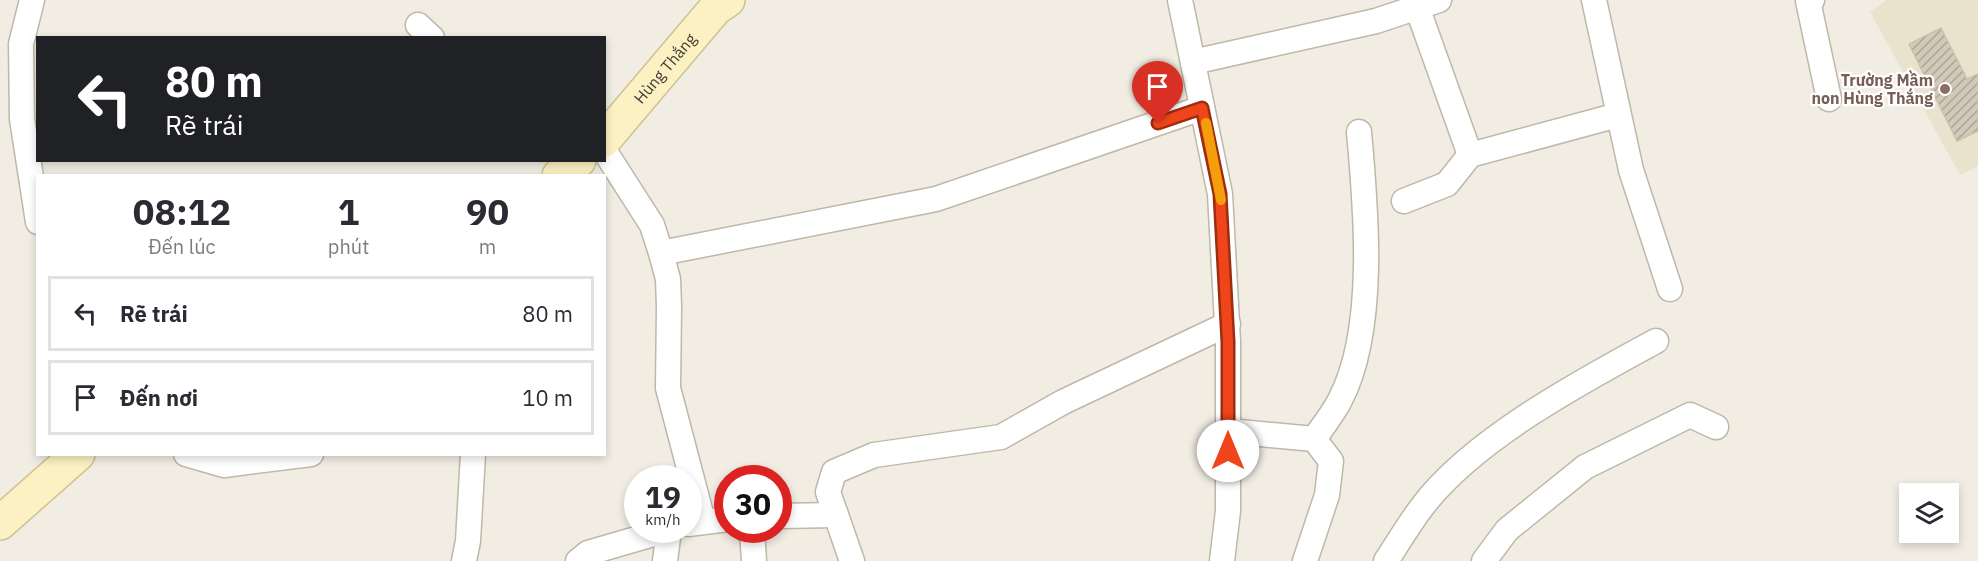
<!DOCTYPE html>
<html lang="vi">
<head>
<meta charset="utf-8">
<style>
  body { margin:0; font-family:"IBM Plex Sans",sans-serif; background:#f7f7f7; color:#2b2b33; height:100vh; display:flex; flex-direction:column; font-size:22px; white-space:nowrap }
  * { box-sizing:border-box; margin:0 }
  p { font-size:20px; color:#7c7c81 }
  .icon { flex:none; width:33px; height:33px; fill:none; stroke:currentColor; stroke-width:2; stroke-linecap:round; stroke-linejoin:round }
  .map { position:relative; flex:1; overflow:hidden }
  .sheet { position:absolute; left:36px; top:174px; width:570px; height:282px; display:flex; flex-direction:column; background:#fff; border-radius:0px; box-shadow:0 3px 9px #0003 }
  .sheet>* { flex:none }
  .top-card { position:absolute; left:36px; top:36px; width:570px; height:126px; border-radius:0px; box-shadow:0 3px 9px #0003; background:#202124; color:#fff; overflow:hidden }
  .controls { position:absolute; left:1899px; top:483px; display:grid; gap:12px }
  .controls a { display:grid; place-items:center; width:60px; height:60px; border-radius:0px; background:#fff; box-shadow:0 3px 9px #0003; font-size:30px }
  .speed { position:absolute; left:624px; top:465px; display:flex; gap:12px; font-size:30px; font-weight:700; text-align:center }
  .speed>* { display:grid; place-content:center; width:78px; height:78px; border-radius:50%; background:#fff; box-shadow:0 3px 9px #0003; line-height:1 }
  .speed small { font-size:15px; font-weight:400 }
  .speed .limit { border:9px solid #d22; background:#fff; color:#111 }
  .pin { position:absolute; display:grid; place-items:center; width:51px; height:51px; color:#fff; margin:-62px -26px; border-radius:50% 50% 50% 0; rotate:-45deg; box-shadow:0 0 6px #0007 }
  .pin .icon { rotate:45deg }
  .me { position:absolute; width:66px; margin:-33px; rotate:0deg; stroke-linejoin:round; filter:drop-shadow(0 0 4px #0008) }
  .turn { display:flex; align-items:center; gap:21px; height:126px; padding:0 30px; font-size:27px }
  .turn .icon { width:78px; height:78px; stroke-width:2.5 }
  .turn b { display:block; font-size:42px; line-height:51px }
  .eta { display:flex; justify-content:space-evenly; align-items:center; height:102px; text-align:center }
  .eta b { font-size:36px; font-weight:700; line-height:42px }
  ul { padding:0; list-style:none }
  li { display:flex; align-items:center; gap:18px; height:75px; margin:0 12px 9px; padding:0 18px; border:3px solid #e1e1e2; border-radius:0px }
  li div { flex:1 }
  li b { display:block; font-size:22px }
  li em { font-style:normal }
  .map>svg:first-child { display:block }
  .education { fill:#e9e3cd }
  .building { fill:url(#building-hatch); stroke:#ccc1ac; stroke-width:1.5 }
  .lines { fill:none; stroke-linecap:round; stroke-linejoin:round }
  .street-casing { stroke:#beb8a9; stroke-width:27 }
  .secondary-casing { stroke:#cfc294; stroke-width:36 }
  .street { stroke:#fff; stroke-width:24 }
  .secondary { stroke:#fcf1c2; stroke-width:33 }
  .route-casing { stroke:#9c2d11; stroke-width:15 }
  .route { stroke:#f0451a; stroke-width:10 }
  .slow { stroke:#f59e0b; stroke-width:10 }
  .education-dot { fill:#8d6e63; stroke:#fff; stroke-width:2 }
  .labels { text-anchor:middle; stroke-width:4.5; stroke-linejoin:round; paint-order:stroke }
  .street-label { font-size:16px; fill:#423d33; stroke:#fff }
  .education-label { font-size:16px; font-weight:bold; fill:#785e54; stroke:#fff; text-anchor:end }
</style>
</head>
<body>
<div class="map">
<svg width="1978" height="561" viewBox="0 0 1978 561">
  <defs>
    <pattern id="building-hatch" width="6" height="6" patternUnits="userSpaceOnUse" patternTransform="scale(1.5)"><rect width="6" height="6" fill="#d2c9b9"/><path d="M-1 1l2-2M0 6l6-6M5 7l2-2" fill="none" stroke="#aca497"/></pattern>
  </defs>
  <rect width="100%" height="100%" fill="#f1ede3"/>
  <polygon class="education" points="1886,0 1978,0 1978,166 1960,175 1870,12"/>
  <polygon class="building" points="1941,28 1967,79 1978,74 1978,131 1957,141 1909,44"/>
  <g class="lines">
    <g class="street-casing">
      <g id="street">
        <polyline points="32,0 21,44 22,119 38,222"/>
        <polyline points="1180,0 1220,194 1228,342 1228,511 1222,561"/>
        <polyline points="1594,0 1631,170 1670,289"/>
        <polyline points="1812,0 1808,1 1829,99"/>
        <polyline points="1417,7 1470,155"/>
        <polyline points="418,25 432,38"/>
        <polyline points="1193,62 1376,21 1439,0"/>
        <polyline points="604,150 652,225 661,253 668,279 669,307 668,388 703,521"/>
        <polyline points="1404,201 1447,184 1470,155 1618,115"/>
        <polyline points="661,253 936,199 1202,108"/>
        <polyline points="1228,431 1314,439 1331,461 1327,495 1305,561"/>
        <path d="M1314,439c9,-13 19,-25 26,-39 37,-70 26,-192 19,-268"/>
        <polyline points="186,454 224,465 311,454"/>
        <polyline points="778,516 836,515"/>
        <polyline points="688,524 728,519"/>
        <polyline points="752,530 754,561"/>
        <polyline points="464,561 468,541 473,454"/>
        <polyline points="578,561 588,553 667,530"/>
        <polyline points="665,561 669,530"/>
        <polyline points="852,561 828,492 834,472 874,455 1001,437 1063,402 1228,324"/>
        <path d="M1386,561c12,-18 23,-37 36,-54 50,-67 160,-126 234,-166"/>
        <polyline points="1484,561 1507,530 1585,467 1690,415 1716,427"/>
      </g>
    </g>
    <g class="secondary-casing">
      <g id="secondary">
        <path id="s1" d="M604,140l111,-131 13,-9"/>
        <polyline points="559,176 579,160"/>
        <polyline points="0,523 78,454"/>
      </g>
    </g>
    <use href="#street" class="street"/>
    <use href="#secondary" class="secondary"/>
  </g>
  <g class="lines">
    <g class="route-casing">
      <polyline id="route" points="1158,123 1202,108 1220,194 1228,342 1228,451"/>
    </g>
    <use href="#route" class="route"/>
    <polyline class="slow" points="1206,123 1221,200"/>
  </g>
  <circle class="education-dot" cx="1945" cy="89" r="6"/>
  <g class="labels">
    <g class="street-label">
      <text dy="6" stroke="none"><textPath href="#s1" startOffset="94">Hùng Thắng</textPath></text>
    </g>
    <g class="education-label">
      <text x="1933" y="86">Trường Mầm<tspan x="1933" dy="18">non Hùng Thắng</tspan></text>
    </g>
  </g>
</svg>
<div class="controls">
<a><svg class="icon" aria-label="layers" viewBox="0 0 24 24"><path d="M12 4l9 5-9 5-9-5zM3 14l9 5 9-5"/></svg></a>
</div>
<div class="speed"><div>19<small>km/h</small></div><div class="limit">30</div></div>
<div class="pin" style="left:1158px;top:123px;background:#d93025"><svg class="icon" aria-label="arrive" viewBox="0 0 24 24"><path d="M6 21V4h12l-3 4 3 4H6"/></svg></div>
<svg class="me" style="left:1228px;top:451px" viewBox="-20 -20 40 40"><circle r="19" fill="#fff"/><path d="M0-13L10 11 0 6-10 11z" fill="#f0451a"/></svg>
<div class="top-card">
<div class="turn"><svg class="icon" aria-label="left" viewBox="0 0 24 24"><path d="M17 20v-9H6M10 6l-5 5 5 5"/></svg><div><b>80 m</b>Rẽ trái</div></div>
</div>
<section class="sheet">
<div class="eta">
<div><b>08:12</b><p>Đến lúc</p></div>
<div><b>1</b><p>phút</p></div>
<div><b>90</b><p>m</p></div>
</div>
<ul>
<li><svg class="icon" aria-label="left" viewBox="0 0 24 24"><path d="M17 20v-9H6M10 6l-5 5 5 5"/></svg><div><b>Rẽ trái</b></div><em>80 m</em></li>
<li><svg class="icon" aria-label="arrive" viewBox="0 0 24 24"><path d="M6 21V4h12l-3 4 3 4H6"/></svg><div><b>Đến nơi</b></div><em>10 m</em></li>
</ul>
</section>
</div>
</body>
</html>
